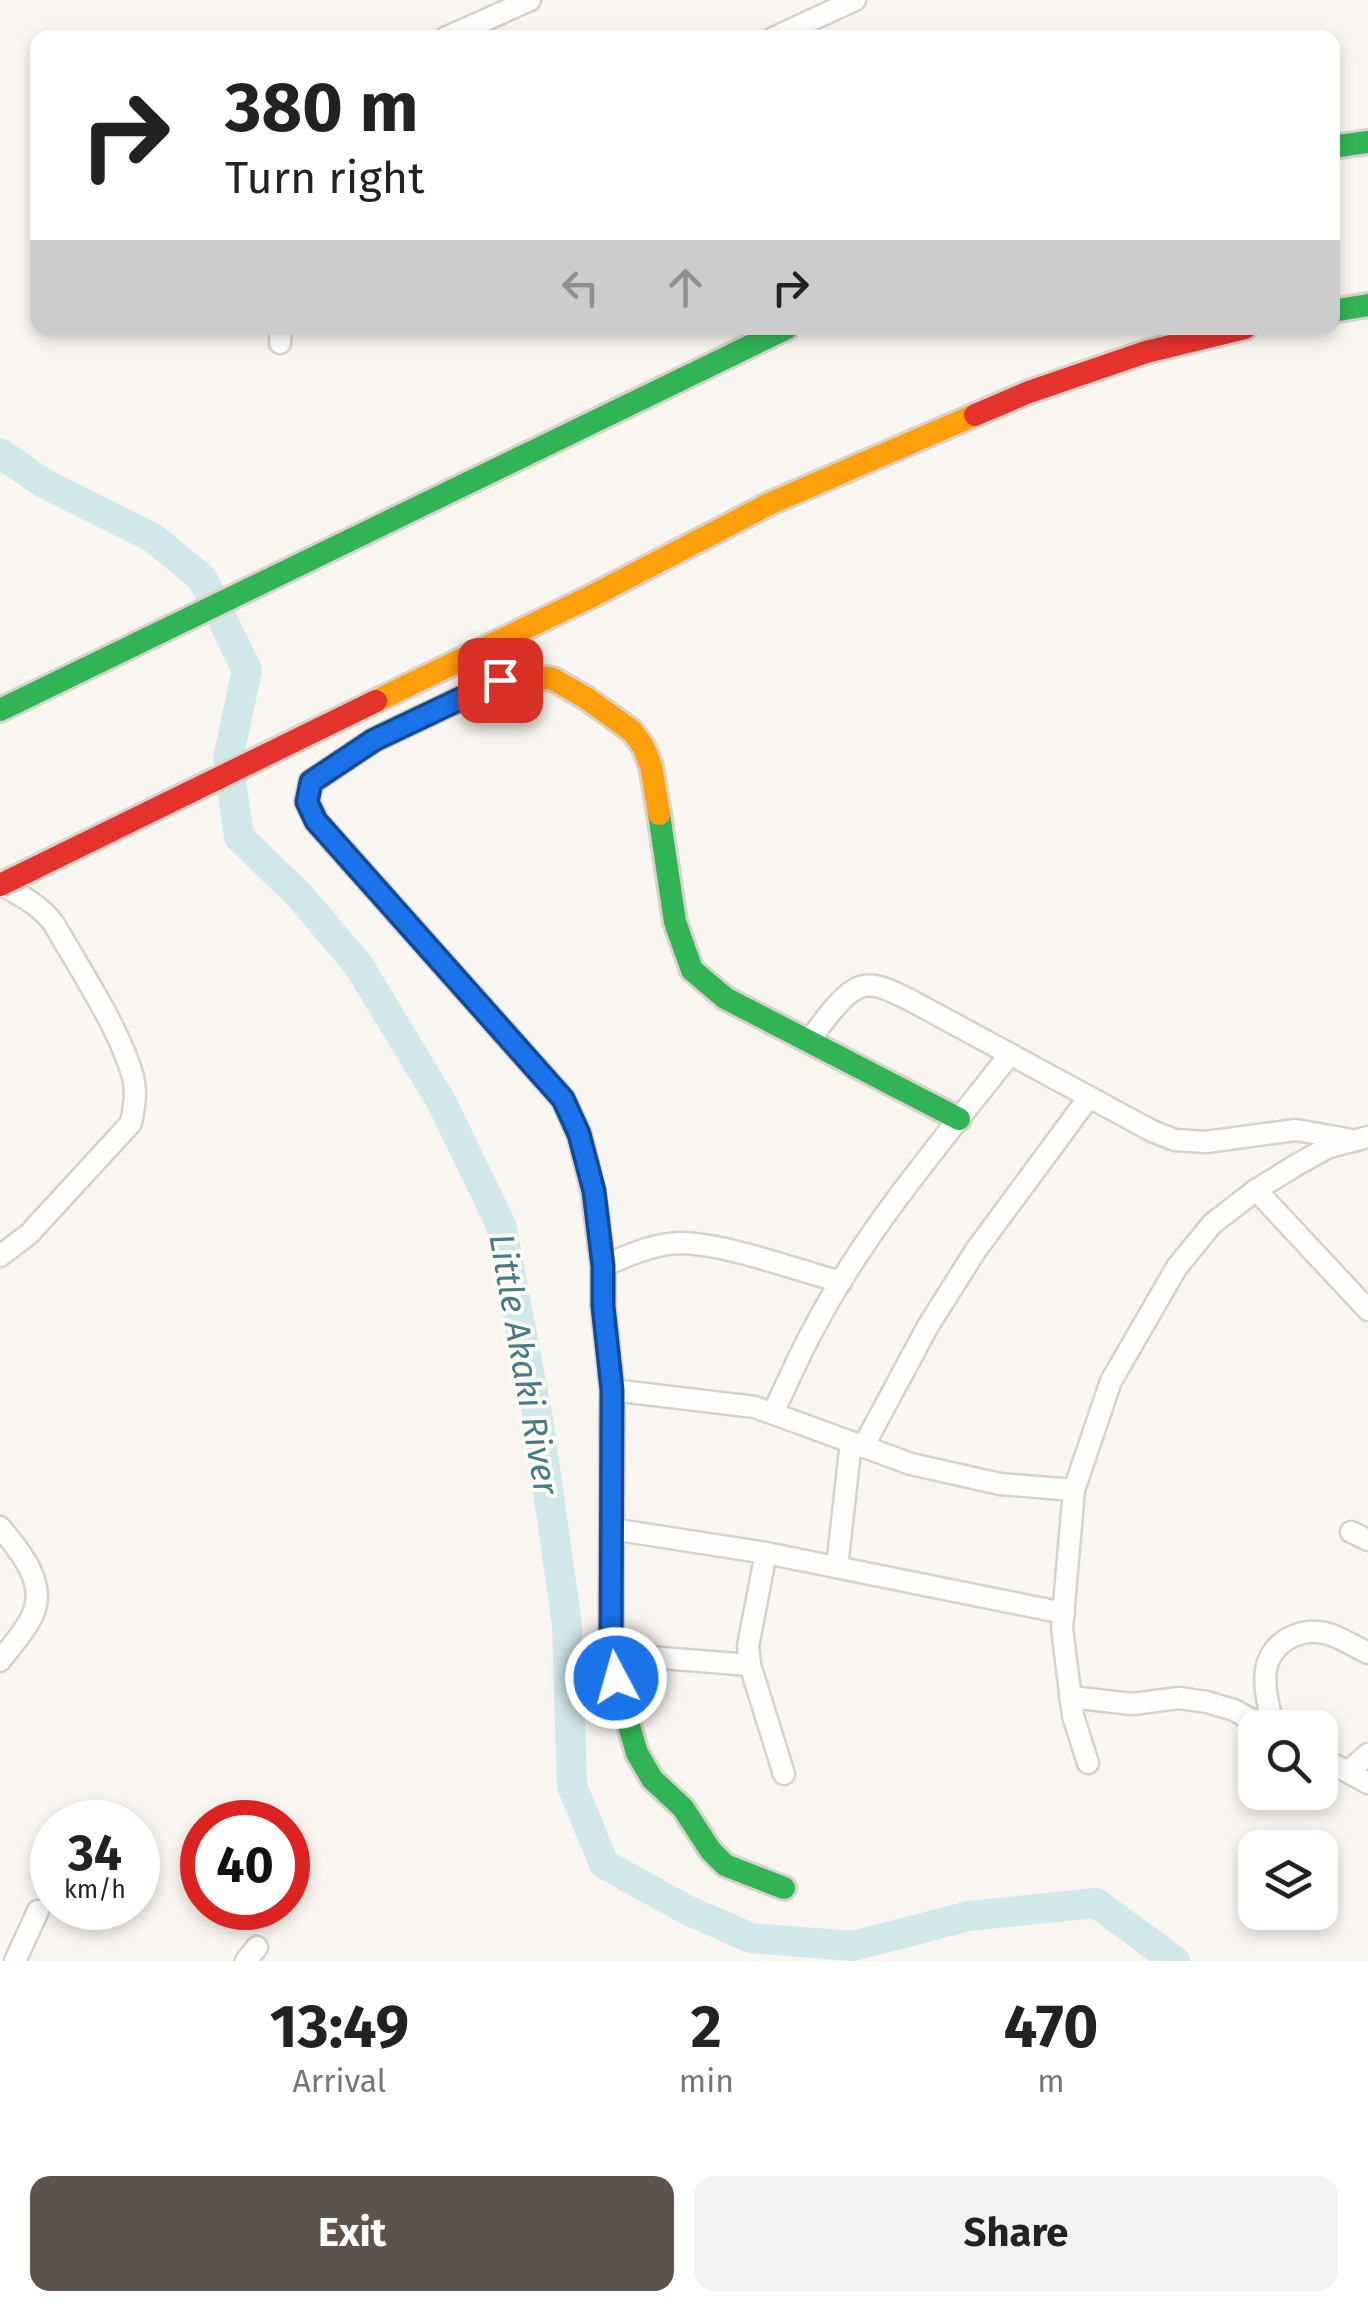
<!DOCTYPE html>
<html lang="en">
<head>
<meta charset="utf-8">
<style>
  body { margin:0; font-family:"Fira Sans",sans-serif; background:#f2f2f2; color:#222; height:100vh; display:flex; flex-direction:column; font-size:38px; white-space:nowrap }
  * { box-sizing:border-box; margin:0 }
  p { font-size:32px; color:#767676 }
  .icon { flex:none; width:55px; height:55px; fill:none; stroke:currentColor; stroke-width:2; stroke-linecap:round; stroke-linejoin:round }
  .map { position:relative; height:1961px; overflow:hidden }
  .panel { display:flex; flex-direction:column; background:#fff; flex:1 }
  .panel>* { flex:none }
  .guide { position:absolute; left:30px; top:30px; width:1310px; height:305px; border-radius:20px; box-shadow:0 5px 15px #0003; background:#fff; color:#222; overflow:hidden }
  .fabs { position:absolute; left:1238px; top:1710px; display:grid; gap:20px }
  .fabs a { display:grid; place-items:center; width:100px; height:100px; border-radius:20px; background:#fff; box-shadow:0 5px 15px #0003; font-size:50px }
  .speed { position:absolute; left:30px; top:1800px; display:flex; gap:20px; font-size:50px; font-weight:700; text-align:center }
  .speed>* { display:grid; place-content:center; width:130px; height:130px; border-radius:50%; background:#fff; box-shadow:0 5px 15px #0003; line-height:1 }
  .speed small { font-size:25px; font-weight:400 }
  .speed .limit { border:15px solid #d22; background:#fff; color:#111 }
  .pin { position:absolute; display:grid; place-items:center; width:85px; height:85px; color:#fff; margin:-42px; border-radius:20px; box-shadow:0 5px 15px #0006 }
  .me { position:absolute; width:110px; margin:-55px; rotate:354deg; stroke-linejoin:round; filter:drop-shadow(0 0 8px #0008) }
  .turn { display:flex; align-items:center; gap:35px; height:210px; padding:0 30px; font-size:45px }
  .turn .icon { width:130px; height:130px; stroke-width:2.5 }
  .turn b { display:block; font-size:70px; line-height:85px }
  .lanes { display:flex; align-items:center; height:95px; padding:0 30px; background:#0003; justify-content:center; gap:50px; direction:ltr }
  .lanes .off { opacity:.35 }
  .eta { display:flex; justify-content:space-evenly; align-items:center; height:170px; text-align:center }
  .eta b { font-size:60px; font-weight:700; line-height:70px }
  .primary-button { display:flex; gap:20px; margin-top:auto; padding:20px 30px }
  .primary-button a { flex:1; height:115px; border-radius:20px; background:#5d544f; color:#fff; font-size:40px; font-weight:700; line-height:115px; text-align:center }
  .primary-button a+a { background:#f2f2f2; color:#222 }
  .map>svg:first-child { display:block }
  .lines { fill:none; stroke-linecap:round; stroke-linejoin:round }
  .river { stroke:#d0e8ea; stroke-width:30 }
  .street-casing { stroke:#d7d1cb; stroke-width:25 }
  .fast-casing { stroke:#d9d2cb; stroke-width:28 }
  .slow-casing { stroke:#d9d2cb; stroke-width:28 }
  .jam-casing { stroke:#d9d2cb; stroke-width:28 }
  .street { stroke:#fefefd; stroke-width:20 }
  .fast { stroke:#30b455; stroke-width:22 }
  .slow { stroke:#ff9f0a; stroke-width:22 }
  .jam { stroke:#e5322d; stroke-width:22 }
  .slow-bridge-casing { stroke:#dad1cc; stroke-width:28; stroke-linecap:butt }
  .jam-bridge-casing { stroke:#dad1cc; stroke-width:28; stroke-linecap:butt }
  .slow-bridge { stroke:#ff9f0a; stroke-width:22 }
  .jam-bridge { stroke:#e5322d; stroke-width:22 }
  .route-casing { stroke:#114b97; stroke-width:25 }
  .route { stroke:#1a73e8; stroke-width:18 }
  .labels { text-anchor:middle; stroke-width:8; stroke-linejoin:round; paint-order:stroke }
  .water-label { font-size:35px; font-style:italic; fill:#437c86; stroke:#fffaf3 }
</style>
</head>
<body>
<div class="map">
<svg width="1368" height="1961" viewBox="0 0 1368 1961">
  <rect width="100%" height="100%" fill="#f9f5f0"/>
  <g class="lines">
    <polyline class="river" points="0,453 45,484 153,538 202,578 247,670 228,759 239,837 300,896 359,966 442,1103 501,1225 538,1419 567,1625 572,1786 604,1864 687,1910 751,1938 853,1946 969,1916 1096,1903 1175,1961"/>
    <g class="street-casing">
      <g id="street">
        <polyline points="445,38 530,0"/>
        <polyline points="773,38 855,0"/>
        <polyline points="280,343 281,328"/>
        <path d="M0,884c20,11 40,21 54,40 25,44 66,105 79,153 4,15 1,30 -2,46l-102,111 -29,22"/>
        <path d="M808,1042c13,-16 36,-53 56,-56 15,-3 33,8 46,14l242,131 23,9 31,2 90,-12 51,9"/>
        <polyline points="1256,1190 1368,1310"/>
        <path d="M603,1266c24,-10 49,-22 76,-23 46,0 117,27 162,39"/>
        <polyline points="612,1390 755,1407 911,1464 1000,1484 1074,1490"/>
        <path d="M773,1413c13,-27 25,-56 40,-83 52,-100 128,-187 197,-276"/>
        <polyline points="863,1447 928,1326 976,1250 1089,1097"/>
        <path d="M0,1527c19,23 47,55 33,87 -7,17 -23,33 -33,47"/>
        <polyline points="612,1529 766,1553 1064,1613"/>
        <polyline points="1351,1532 1368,1540"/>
        <polyline points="766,1553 748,1646 750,1665 784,1774"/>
        <polyline points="837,1567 851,1442"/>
        <polyline points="611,1654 750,1665"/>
        <polyline points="1070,1697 1132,1704 1179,1698 1207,1702 1234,1710 1266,1728"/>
        <path d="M1274,1728c-5,-19 -12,-45 -7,-63 9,-28 39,-39 65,-30 12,5 24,12 36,18"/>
        <polyline points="1320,1757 1368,1783"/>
        <polyline points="1088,1763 1073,1716 1062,1628 1074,1490 1111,1381 1177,1267 1212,1224 1256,1190 1298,1164 1329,1147 1368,1137"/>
        <polyline points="1348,1772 1368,1754"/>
        <polyline points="15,1961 38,1911"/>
        <polyline points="246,1961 257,1947"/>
      </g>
    </g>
    <g class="fast-casing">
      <g id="fast">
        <polyline points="1332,147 1368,142"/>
        <polyline points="1332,311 1368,305"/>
        <polyline points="0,710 787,328"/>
        <polyline points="307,801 316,821 563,1099 579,1134 593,1191 603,1266 603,1306 612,1390 611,1654 622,1702 637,1753 652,1779 683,1808 711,1851 725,1865 784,1888"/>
        <polyline points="659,814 675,922 692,970 725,998 959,1119"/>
      </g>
    </g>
    <g class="slow-casing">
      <g id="slow">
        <polyline points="594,595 771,503 975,415"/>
        <polyline points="307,801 311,782 374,740 500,680 526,675 553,679 586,698 632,731 643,746 651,766 659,814"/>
      </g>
    </g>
    <g class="jam-casing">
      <polyline id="jam" points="975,415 1029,392 1146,352 1245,328"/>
    </g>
    <use href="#street" class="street"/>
    <use href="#fast" class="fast"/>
    <use href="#slow" class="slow"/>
    <use href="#jam" class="jam"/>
    <g class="slow-bridge-casing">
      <polyline id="slow-bridge" points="376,701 594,595"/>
    </g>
    <g class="jam-bridge-casing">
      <polyline id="jam-bridge" points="0,885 376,701"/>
    </g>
    <use href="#slow-bridge" class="slow-bridge"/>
    <use href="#jam-bridge" class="jam-bridge"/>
  </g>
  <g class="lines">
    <g class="route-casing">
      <polyline id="route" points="500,680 374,740 311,782 307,802 316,821 563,1099 579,1134 594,1191 603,1266 603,1306 612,1390 611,1654 616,1678"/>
    </g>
    <use href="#route" class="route"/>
  </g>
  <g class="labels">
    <g class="water-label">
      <text transform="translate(524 1364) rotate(80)" y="12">Little Akaki River</text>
    </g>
  </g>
</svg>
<div class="fabs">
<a><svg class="icon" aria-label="search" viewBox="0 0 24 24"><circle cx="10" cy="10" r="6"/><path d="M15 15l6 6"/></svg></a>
<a><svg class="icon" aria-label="layers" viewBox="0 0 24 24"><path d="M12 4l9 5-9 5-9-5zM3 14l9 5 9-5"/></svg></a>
</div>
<div class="speed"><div>34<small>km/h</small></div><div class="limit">40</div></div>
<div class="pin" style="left:500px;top:680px;background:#d93025"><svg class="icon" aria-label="arrive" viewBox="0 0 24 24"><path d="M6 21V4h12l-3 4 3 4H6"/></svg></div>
<svg class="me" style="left:616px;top:1678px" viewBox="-20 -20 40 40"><circle r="17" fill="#1a73e8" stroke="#fff" stroke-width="3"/><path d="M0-11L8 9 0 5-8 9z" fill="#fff"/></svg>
<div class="guide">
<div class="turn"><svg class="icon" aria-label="right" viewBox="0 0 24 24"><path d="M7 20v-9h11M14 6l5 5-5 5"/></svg><div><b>380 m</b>Turn right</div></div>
<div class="lanes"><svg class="icon off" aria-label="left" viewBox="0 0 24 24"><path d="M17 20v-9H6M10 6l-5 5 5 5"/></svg><svg class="icon off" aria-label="ahead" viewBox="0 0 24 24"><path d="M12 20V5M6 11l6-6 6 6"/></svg><svg class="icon" aria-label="right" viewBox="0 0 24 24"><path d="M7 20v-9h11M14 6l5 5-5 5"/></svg></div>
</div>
</div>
<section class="panel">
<div class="eta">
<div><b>13:49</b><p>Arrival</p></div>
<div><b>2</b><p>min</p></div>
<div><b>470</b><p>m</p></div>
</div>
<div class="primary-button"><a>Exit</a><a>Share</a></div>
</section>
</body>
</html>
